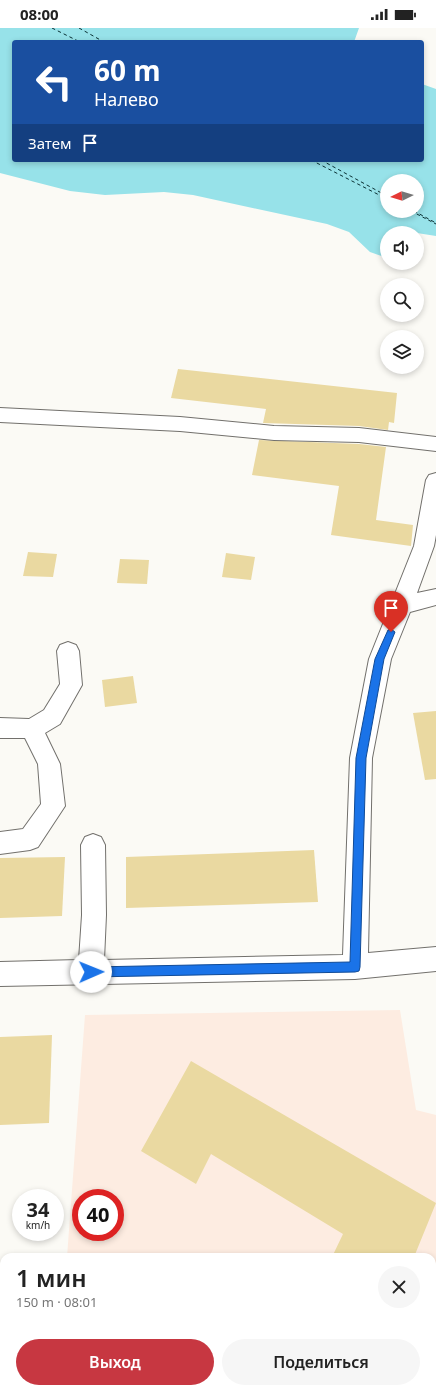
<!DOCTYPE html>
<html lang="ru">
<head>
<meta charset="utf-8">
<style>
  body { margin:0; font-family:"Noto Sans",sans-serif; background:#f6f6f6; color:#222; height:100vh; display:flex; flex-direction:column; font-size:15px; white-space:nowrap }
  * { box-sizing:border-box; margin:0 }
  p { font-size:13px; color:#767676 }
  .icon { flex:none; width:22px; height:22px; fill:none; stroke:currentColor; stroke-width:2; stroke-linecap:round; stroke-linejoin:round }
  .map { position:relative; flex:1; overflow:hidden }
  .side { position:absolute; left:0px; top:1225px; width:436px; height:140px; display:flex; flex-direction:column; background:#fff; border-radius:12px 12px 0 0; box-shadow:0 2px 6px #0003 }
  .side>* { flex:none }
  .top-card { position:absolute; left:12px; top:12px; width:412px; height:122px; border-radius:4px; box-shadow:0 2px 6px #0003; background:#1a4fa0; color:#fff; overflow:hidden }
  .needle { width:26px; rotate:265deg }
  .fabs { position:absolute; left:380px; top:146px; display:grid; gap:8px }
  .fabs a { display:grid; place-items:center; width:44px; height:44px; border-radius:50%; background:#fff; box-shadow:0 2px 6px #0003; font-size:20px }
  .speed { position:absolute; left:12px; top:1161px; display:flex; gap:8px; font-size:20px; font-weight:700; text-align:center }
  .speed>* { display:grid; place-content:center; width:52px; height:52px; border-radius:50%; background:#fff; box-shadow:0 2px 6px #0003; line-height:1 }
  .speed small { font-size:10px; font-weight:400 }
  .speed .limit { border:6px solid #d22; background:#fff; color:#111 }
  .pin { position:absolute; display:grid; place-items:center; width:34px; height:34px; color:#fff; margin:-41px -17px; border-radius:50% 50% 50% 0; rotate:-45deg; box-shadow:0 0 4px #0007 }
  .pin .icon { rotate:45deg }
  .me { position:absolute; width:44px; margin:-22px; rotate:89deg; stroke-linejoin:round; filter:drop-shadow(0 0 3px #0008) }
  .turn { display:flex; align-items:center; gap:14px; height:84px; padding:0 16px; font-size:18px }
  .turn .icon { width:52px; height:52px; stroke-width:2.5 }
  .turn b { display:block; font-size:28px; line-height:34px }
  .then { display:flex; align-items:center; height:38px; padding:0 16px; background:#0003; gap:8px; font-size:15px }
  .round { display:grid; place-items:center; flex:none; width:42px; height:42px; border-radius:21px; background:#f6f6f6 }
  .head { display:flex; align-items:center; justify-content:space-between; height:68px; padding:0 16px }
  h1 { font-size:24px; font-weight:600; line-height:30px }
  .cta { display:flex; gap:8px; margin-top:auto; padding:8px 16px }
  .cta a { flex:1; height:46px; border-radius:24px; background:#c73741; color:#fff; font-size:16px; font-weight:600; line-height:46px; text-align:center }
  .cta a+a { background:#f6f6f6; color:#222 }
  .status { display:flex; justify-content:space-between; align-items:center; height:28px; padding:0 20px; background:#fff; direction:ltr }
  .status svg { height:11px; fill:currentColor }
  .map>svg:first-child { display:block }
  .education { fill:#fdece1; fill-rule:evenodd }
  .water { fill:#97e2e9; fill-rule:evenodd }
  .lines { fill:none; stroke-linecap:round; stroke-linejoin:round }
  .ferry { stroke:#0a3134; stroke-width:1; stroke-dasharray:3.5 3; stroke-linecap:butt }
  .building { fill:#ead9a1 }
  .minor-casing { stroke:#72706c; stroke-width:2 }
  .minor { fill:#fff; fill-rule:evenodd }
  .route { fill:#1a73e8; stroke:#114b97 }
</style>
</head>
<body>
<div class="status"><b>08:00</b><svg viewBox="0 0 49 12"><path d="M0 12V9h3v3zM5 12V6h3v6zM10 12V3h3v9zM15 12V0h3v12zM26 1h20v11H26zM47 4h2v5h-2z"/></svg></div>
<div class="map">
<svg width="436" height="1365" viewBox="0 0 436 1365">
  <rect width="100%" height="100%" fill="#fbfaf5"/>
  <path class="education" d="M400,982l16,100 20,5v272l-4,-1v-129h-365l18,-242zM81,1170h34v34h-34z"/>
  <path class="water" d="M0,0h359l-5,14h-340v118h408v-76l14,5v147l-19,-3h-30v25l-17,-6 -21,-20 -22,-8 -134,-29 -29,-3 -59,3 -35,-4 -70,-18zM387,153h30v30h-30z"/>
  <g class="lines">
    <g class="ferry">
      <polyline points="52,0 80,14"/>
      <polyline points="79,0 104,14"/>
      <polyline points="311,132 387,171"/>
      <polyline points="321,132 387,168"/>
      <polyline points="411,183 436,196"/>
      <polyline points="414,183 436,195"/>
    </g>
  </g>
  <g class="building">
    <polygon points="178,341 397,365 394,395 389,394 388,402 359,398 263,395 266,381 171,370"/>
    <polygon points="259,412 359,416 386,419 376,492 413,497 411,518 331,507 339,458 252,447"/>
    <polygon points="28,524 57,526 53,549 23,548"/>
    <polygon points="226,525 255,529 251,552 222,549"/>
    <polygon points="120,531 149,532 147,556 117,555"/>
    <polygon points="133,648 137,675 105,679 102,652"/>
    <polygon points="436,683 436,751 425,752 413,685"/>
    <polygon points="314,822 318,874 126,880 126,829"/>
    <polygon points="65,829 62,888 0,890 0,830"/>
    <polygon points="52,1007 49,1095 0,1097 0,1009"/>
    <polygon points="191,1033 436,1175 414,1229 332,1229 343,1206 211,1126 196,1156 141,1123"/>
  </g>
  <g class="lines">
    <g class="minor-casing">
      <g id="minor">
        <polygon points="0,380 180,389 274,398 359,400 436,409 436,423 359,414 274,412 180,403 0,394"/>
        <polygon points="436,445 436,507 434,518 417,565 436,561 436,577 410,584 391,631 372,730 368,925 436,919 436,943 355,951 0,958 0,934 79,932 82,887 81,817 85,809 93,806 101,809 105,817 106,887 104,932 343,927 350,730 369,631 414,518 426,452 429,447"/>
        <polygon points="68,614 76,617 79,623 82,657 60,696 45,705 60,736 65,778 38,819 30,822 0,826 0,804 23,801 41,776 38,736 25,710 0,710 0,690 29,691 44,682 60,656 57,623 60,617"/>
        <polygon points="0,1341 4,1341 4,1361 17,1361 15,1365 0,1365"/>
        <polygon points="133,1361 188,1361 190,1365 135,1365"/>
      </g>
    </g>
    <use href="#minor" class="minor"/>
  </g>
  <polygon class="route" points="391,601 395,604 384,631 366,730 360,939 359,943 355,944 91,949 87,948 86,944 87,941 91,939 350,934 356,730 375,631 388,602"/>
</svg>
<div class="fabs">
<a><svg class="needle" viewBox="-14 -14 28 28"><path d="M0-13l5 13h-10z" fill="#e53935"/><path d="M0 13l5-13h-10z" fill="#767676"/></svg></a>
<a><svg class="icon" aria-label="sound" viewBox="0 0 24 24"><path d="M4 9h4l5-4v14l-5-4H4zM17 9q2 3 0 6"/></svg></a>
<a><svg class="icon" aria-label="search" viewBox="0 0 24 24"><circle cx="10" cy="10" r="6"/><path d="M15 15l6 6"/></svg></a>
<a><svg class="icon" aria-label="layers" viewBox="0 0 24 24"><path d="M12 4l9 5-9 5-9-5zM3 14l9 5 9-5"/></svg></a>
</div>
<div class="speed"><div>34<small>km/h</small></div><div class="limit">40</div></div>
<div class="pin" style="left:391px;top:604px;background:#d93025"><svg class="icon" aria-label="arrive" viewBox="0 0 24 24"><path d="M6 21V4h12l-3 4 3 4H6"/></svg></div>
<svg class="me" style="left:91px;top:944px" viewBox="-20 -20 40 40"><circle r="19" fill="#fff"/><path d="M0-13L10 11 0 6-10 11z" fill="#1a73e8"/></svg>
<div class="top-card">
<div class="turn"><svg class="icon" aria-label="left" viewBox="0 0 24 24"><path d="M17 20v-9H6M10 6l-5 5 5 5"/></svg><div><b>60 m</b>Налево</div></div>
<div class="then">Затем<svg class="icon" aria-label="arrive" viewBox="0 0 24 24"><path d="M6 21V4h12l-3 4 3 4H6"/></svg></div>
</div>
<section class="side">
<div class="head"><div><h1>1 мин</h1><p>150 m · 08:01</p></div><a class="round"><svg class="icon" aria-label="close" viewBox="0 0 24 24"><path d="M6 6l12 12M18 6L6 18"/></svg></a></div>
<div class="cta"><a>Выход</a><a>Поделиться</a></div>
</section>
</div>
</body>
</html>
